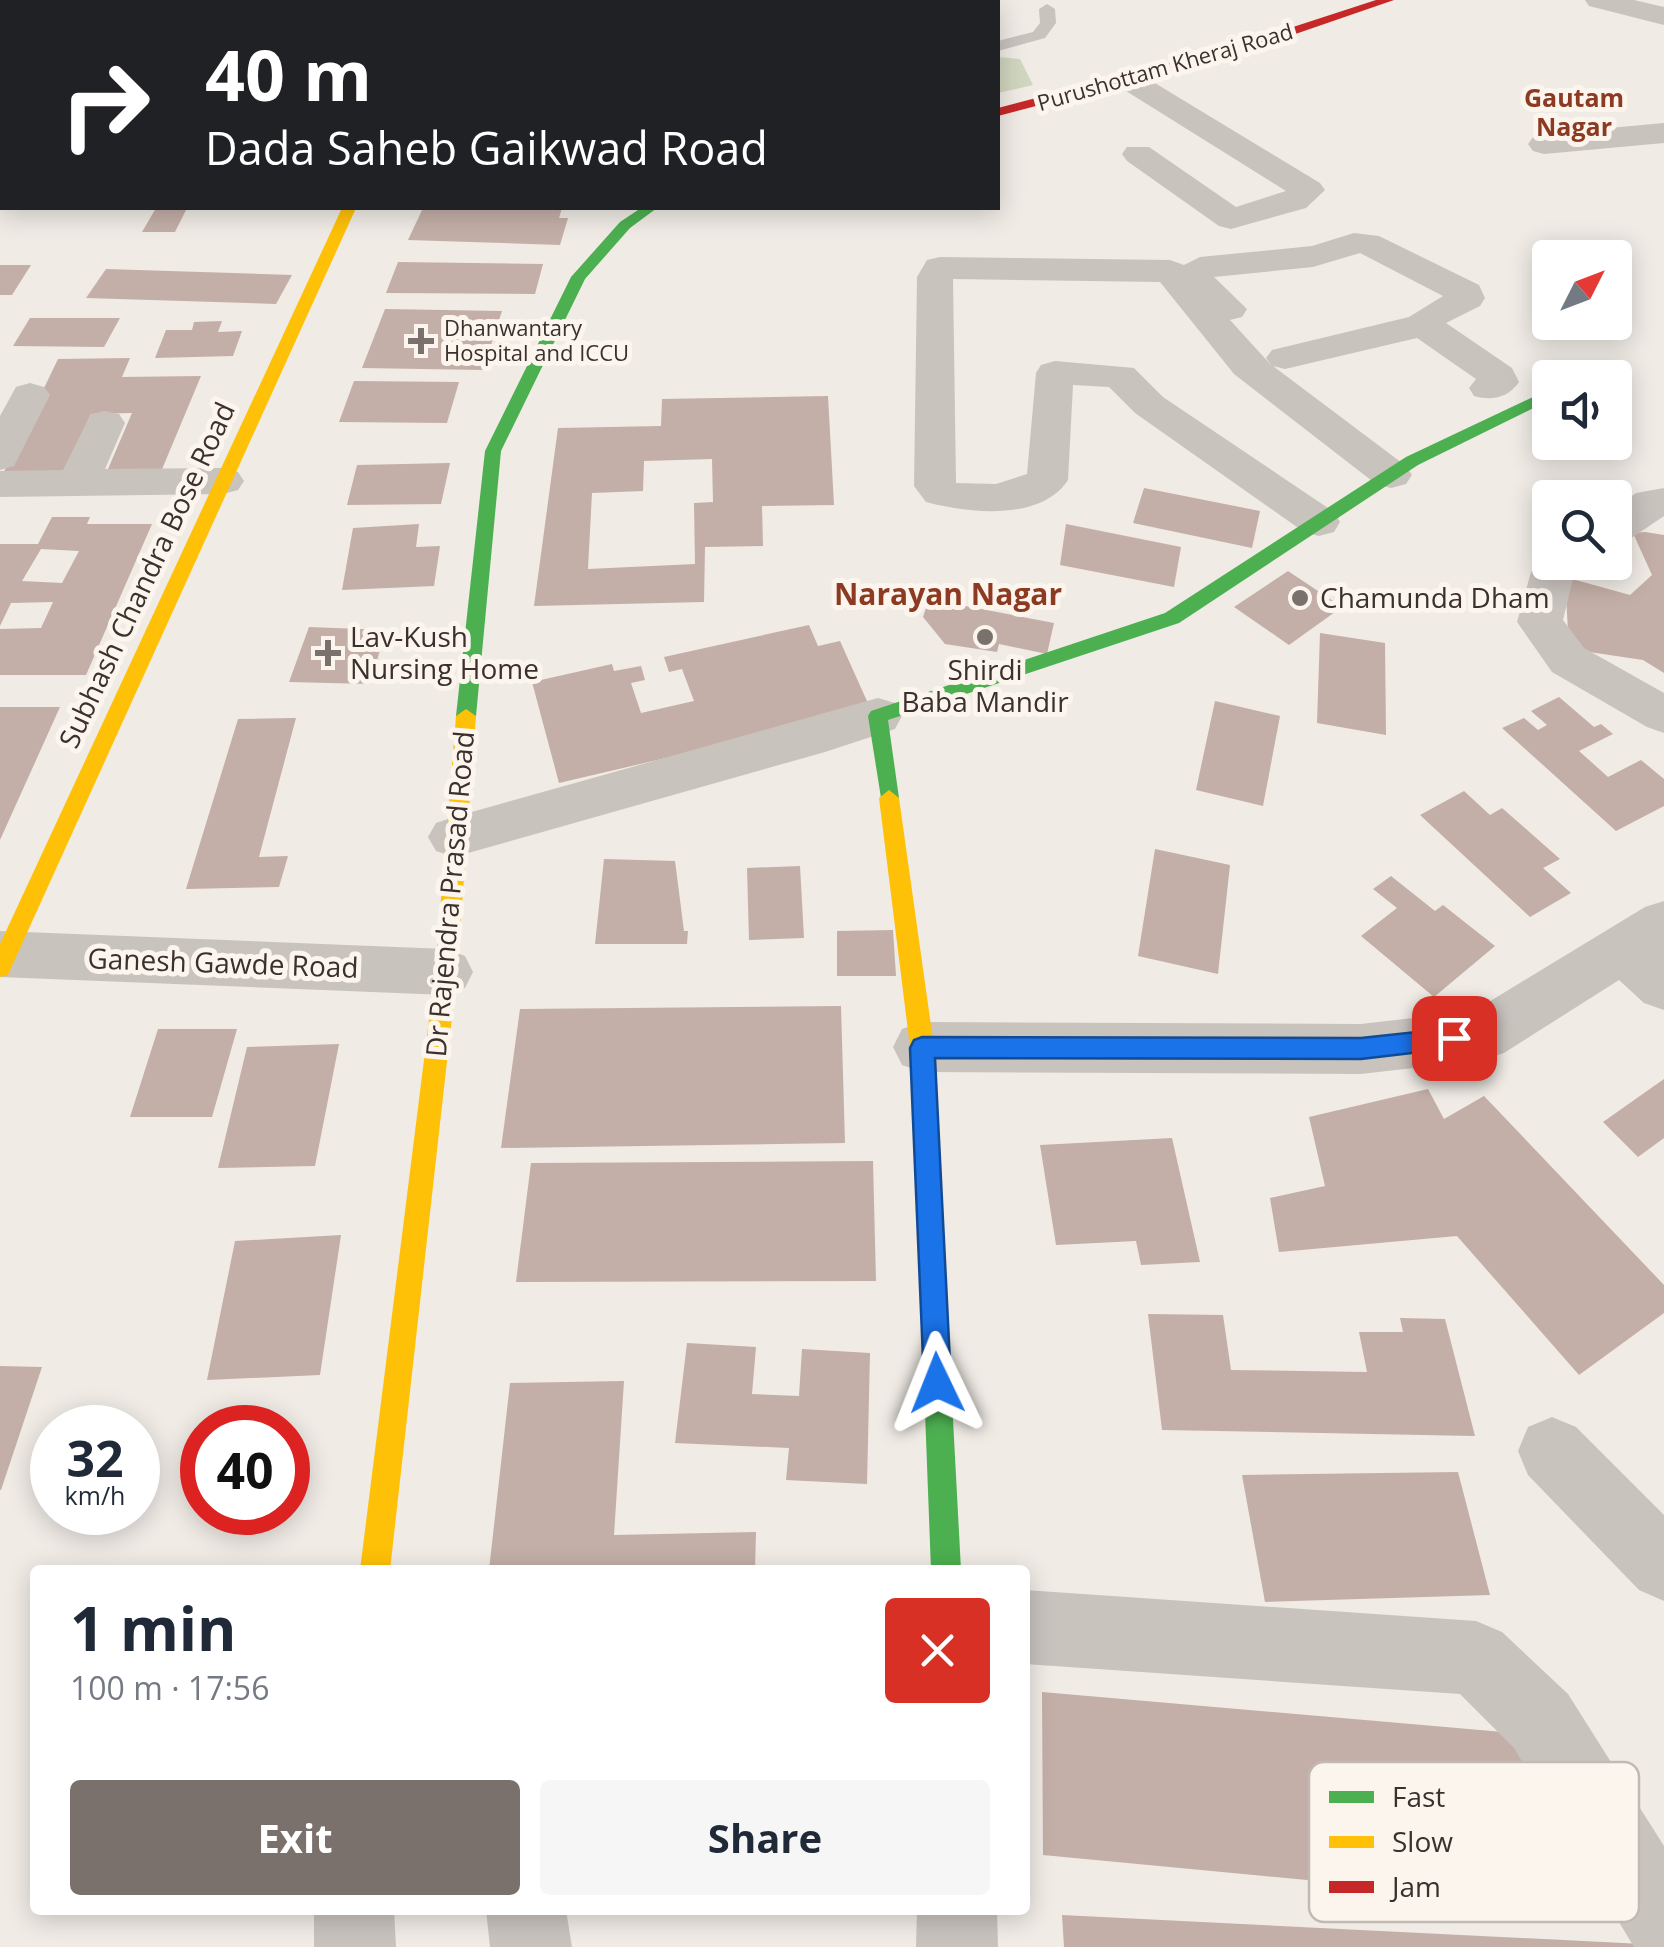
<!DOCTYPE html>
<html lang="en">
<head>
<meta charset="utf-8">
<style>
  body { margin:0; font-family:"Open Sans",sans-serif; background:#f6f6f7; color:#1f2937; height:100vh; display:flex; flex-direction:column; font-size:38px; white-space:nowrap }
  * { box-sizing:border-box; margin:0 }
  p { font-size:32px; color:#747a83 }
  .icon { flex:none; width:55px; height:55px; fill:none; stroke:currentColor; stroke-width:2; stroke-linecap:round; stroke-linejoin:round }
  .map { position:relative; flex:1; overflow:hidden }
  .panel { position:absolute; left:30px; top:1565px; width:1000px; height:350px; display:flex; flex-direction:column; background:#fff; border-radius:10px; box-shadow:0 5px 25px #0003 }
  .panel>* { flex:none }
  .hud { position:absolute; left:0px; top:0px; width:1000px; height:210px; box-shadow:0 5px 25px #0003; background:#202124; color:#fff; overflow:hidden }
  .needle { width:65px; rotate:48deg }
  .tools { position:absolute; left:1532px; top:240px; display:grid; gap:20px }
  .tools a { display:grid; place-items:center; width:100px; height:100px; border-radius:10px; background:#fff; box-shadow:0 5px 25px #0003; font-size:50px }
  .speed { position:absolute; left:30px; top:1405px; display:flex; gap:20px; font-size:50px; font-weight:700; text-align:center }
  .speed>* { display:grid; place-content:center; width:130px; height:130px; border-radius:50%; background:#fff; box-shadow:0 5px 25px #0003; line-height:1 }
  .speed small { font-size:25px; font-weight:400 }
  .speed .limit { border:15px solid #d22; background:#fff; color:#111 }
  .pin { position:absolute; display:grid; place-items:center; width:85px; height:85px; color:#fff; margin:-42px; border-radius:20px; box-shadow:0 5px 15px #0006 }
  .me { position:absolute; width:110px; margin:-55px; rotate:358deg; stroke-linejoin:round; filter:drop-shadow(0 0 8px #0008) }
  .turn { display:flex; align-items:center; gap:35px; height:210px; padding:0 40px; font-size:45px }
  .turn .icon { width:130px; height:130px; stroke-width:2.5 }
  .turn b { display:block; font-size:70px; line-height:85px }
  .round { display:grid; place-items:center; flex:none; width:105px; height:105px; border-radius:10px; background:#f6f6f7 }
  .summary { display:flex; align-items:center; justify-content:space-between; height:170px; padding:0 40px }
  h1 { font-size:60px; font-weight:700; line-height:75px }
  .button { display:flex; gap:20px; margin-top:auto; padding:20px 40px }
  .button a { flex:1; height:115px; border-radius:10px; background:#7a716c; color:#fff; font-size:40px; font-weight:700; line-height:115px; text-align:center }
  .button a+a { background:#f6f6f7; color:#1f2937 }
  .map>svg:first-child { display:block }
  .green { fill:#d1d6bf }
  .building { fill:#c3afa7; fill-rule:evenodd }
  .lines { fill:none; stroke-linecap:round; stroke-linejoin:round }
  .lane { fill:#c9c3be; fill-rule:evenodd }
  .street { fill:#c9c3be; fill-rule:evenodd }
  .fast { fill:#4caf50; fill-rule:evenodd }
  .slow { fill:#ffc107; fill-rule:evenodd }
  .jam { fill:#c62828; fill-rule:evenodd }
  .route { fill:#1a73e8; stroke:#114b97; stroke-width:2.5 }
  .poi-dot { fill:#7a716c; stroke:#fbf5ee; stroke-width:4 }
  .labels { text-anchor:middle; stroke-width:10; stroke-linejoin:round; paint-order:stroke }
  .far-street-label { font-size:22px; fill:#3b302b; stroke:#fbf5ee }
  .far-poi-label { font-size:22px; fill:#3b302b; stroke:#fbf5ee; text-anchor:start }
  .far-neighbourhood-label { font-size:25px; font-weight:bold; fill:#8c3b22; stroke:#fbf5ee }
  .street-label { font-size:28px; fill:#3b302b; stroke:#fbf5ee }
  .poi-label { font-size:28px; fill:#3b302b; stroke:#fbf5ee; text-anchor:start }
  .neighbourhood-label { font-size:30px; font-weight:bold; fill:#8c3b22; stroke:#fbf5ee }
  .key { fill:#fbf5ee; stroke:#c1bab4; stroke-width:2.5 }
  .key-label { font-size:28px; fill:#3b302b }
</style>
</head>
<body>
<div class="map">
<svg width="1664" height="1947" viewBox="0 0 1664 1947">
  <rect width="100%" height="100%" fill="#f0ebe5"/>
  <polygon class="green" points="998,57 1020,59 1033,85 998,93"/>
  <g class="building">
    <polygon points="156,208 187,208 175,232 142,232"/>
    <polygon points="423,208 562,208 559,218 568,218 560,245 408,240"/>
    <polygon points="398,262 543,264 535,294 386,293"/>
    <polygon points="0,265 31,265 12,295 0,295"/>
    <polygon points="106,269 292,275 276,304 86,298"/>
    <polygon points="385,309 502,311 483,370 362,368"/>
    <polygon points="30,318 120,318 104,347 13,346"/>
    <polygon points="222,321 218,332 242,331 233,356 155,358 166,330 192,330 194,322"/>
    <polygon points="130,358 122,377 201,376 160,474 105,476 132,413 91,414 60,479 0,480 58,359"/>
    <polygon points="354,381 459,382 447,423 339,422"/>
    <path d="M828,396l6,109 -72,1 1,40 -58,1 -1,55 -170,4 24,-178 103,-2 1,-27zM712,459l1,43 -19,1 1,61 -107,5 4,-76 51,-2 1,-30z"/>
    <polygon points="450,463 441,504 347,505 357,465"/>
    <polygon points="1144,488 1260,511 1252,548 1133,523"/>
    <path d="M52,517h38l-3,7h65l-66,151h-86v-46l41,-1 12,-26 -42,1 -11,23v-82h38zM41,549l38,2 -17,32 -40,-2z"/>
    <polygon points="419,524 416,547 440,546 434,586 342,590 353,528"/>
    <polygon points="1066,524 1181,547 1174,587 1060,565"/>
    <polygon points="1645,532 1664,535 1664,673 1643,660 1569,649 1565,577 1630,595 1652,575 1633,533"/>
    <polygon points="1288,571 1342,607 1289,645 1234,607"/>
    <polygon points="929,599 1054,623 1047,654 999,644 997,652 945,644 923,617"/>
    <polygon points="809,625 818,646 840,641 871,710 559,783 532,682 612,664 614,671 641,666 645,680 631,683 641,713 694,701 682,669 669,672 664,657"/>
    <polygon points="309,627 386,630 370,684 289,682"/>
    <polygon points="1320,633 1385,643 1386,735 1317,723"/>
    <polygon points="1559,697 1594,727 1601,724 1613,734 1579,751 1608,777 1641,760 1664,779 1664,806 1616,831 1502,728 1524,718 1538,730 1547,725 1531,711"/>
    <polygon points="1215,701 1280,716 1263,806 1196,790"/>
    <polygon points="0,707 60,707 0,840"/>
    <polygon points="296,718 259,857 288,856 279,887 186,889 238,719"/>
    <polygon points="1464,791 1490,815 1502,808 1560,859 1543,868 1571,893 1530,917 1420,815"/>
    <polygon points="1155,849 1230,865 1218,974 1138,956"/>
    <polygon points="604,859 675,861 684,931 688,931 687,944 595,944"/>
    <polygon points="800,866 804,938 749,940 747,868"/>
    <polygon points="1391,876 1435,911 1443,905 1495,946 1434,997 1361,936 1397,908 1373,889"/>
    <polygon points="893,930 896,976 837,976 837,931"/>
    <polygon points="841,1006 845,1143 501,1148 520,1009"/>
    <polygon points="158,1029 237,1029 212,1117 130,1117"/>
    <polygon points="339,1044 315,1166 218,1168 247,1047"/>
    <polygon points="1664,1079 1664,1138 1638,1157 1603,1122"/>
    <polygon points="1428,1089 1444,1119 1484,1096 1664,1285 1664,1313 1579,1375 1457,1236 1279,1252 1270,1198 1325,1186 1309,1117"/>
    <polygon points="1172,1138 1200,1262 1141,1265 1136,1241 1056,1245 1040,1145"/>
    <polygon points="873,1161 876,1281 516,1282 531,1163"/>
    <polygon points="341,1235 320,1375 207,1380 235,1241"/>
    <polygon points="1148,1314 1223,1315 1231,1370 1367,1372 1359,1332 1403,1332 1400,1318 1445,1319 1475,1436 1162,1430"/>
    <polygon points="687,1343 756,1347 752,1394 799,1396 802,1349 870,1353 867,1484 786,1480 789,1448 675,1443"/>
    <polygon points="0,1366 42,1367 1,1490 0,1490"/>
    <polygon points="624,1381 614,1535 756,1532 755,1570 489,1570 510,1383"/>
    <polygon points="1458,1472 1490,1595 1265,1602 1242,1475"/>
    <polygon points="1042,1692 1538,1735 1572,1905 1043,1855"/>
    <polygon points="1062,1915 1642,1944 1642,1947 1064,1947"/>
  </g>
  <g class="lines">
    <polygon class="lane" points="1047,4 1055,9 1056,23 1045,38 998,51 998,41 1033,32 1040,23 1039,9"/>
    <g class="street">
      <rect x="802" y="0" width="28" height="2"/>
      <polygon points="1585,0 1634,0 1664,7 1664,25 1589,6"/>
      <rect x="0" y="20" width="2" height="18"/>
      <polygon points="1129,71 1140,74 1320,183 1325,190 1306,208 1231,229 1219,226 1127,161 1122,154 1127,147 1149,147 1236,207 1286,191 1118,86 1114,80 1118,74"/>
      <polygon points="1664,123 1664,143 1544,154 1533,151 1528,144 1533,137 1544,134"/>
      <path d="M1354,233l25,3 100,49 6,13 -5,8 -34,17 66,45 7,14c-11,16 -27,19 -45,14l-5,-8 7,-9 -59,-41 -132,31 -12,-3 133,100 6,9 -6,9 -15,4 -15,-4 -142,-110 -74,-92 -207,-3 3,204 40,1 31,-10 9,-101 5,-8 14,-4 79,7 29,29 171,115 6,10 -6,10 -15,4 -15,-4 -169,-119 -26,-26 -36,-2 -5,95c-27,42 -101,33 -142,22l-12,-16 3,-209 10,-17 13,-3 230,3 14,5 16,-8 112,-11zM1360,253l83,43 -34,21 -137,33 -6,8 5,7 -41,-45 12,-3 5,-8 -33,-32 99,-10z"/>
      <polygon points="30,383 44,387 50,395 14,466 0,470 0,416 16,387"/>
      <polygon points="105,411 119,414 125,423 105,469 223,468 238,472 244,481 238,490 223,494 0,497 0,471 63,470 91,414"/>
      <polygon points="1664,488 1664,516 1630,539 1615,543 1615,508 1636,493"/>
      <polygon points="1550,553 1550,562 1589,562 1573,579 1563,620 1584,648 1664,693 1664,733 1647,727 1552,672 1517,622 1531,572"/>
      <polygon points="878,698 895,703 902,716 895,729 825,752 454,857 436,851 428,837 436,823 454,817"/>
      <polygon points="1664,901 1664,1010 1644,1003 1619,980 1504,1053 1484,1060 1361,1074 922,1072 902,1065 893,1047 902,1029 922,1022 1361,1024 1474,1011 1645,907"/>
      <polygon points="0,931 446,949 465,956 473,972 465,988 446,995 0,977"/>
      <polygon points="1552,1417 1576,1427 1664,1515 1664,1601 1639,1590 1528,1475 1518,1451 1528,1427"/>
      <polygon points="1025,1590 1476,1621 1502,1632 1568,1694 1664,1846 1664,1947 1634,1947 1514,1748 1460,1694 1025,1664"/>
      <polygon points="314,1910 394,1910 396,1947 314,1947"/>
      <polygon points="486,1910 566,1910 572,1947 490,1947"/>
      <polygon points="917,1910 997,1910 998,1947 916,1947"/>
    </g>
    <g class="fast">
      <polygon points="641,208 657,208 630,228 585,279 501,451 476,716 466,723 459,721 456,716 485,451 571,277 620,222"/>
      <polygon points="1550,389 1550,400 1418,465 1179,623 888,720 899,798 889,806 882,804 868,716 871,711 1165,613 1406,457"/>
      <polygon points="928,1162 937,1166 940,1174 961,1570 931,1570 916,1174 919,1166"/>
    </g>
    <g class="slow">
      <polygon points="342,208 356,208 11,968 8,975 0,977 0,944"/>
      <polygon points="466,709 476,716 457,972 390,1570 360,1570 435,972 456,716"/>
      <polygon points="889,790 899,798 934,1047 940,1174 937,1182 928,1186 919,1182 916,1174 910,1047 879,798"/>
    </g>
    <g class="jam">
      <polygon points="1376,0 1394,0 1249,50 998,116 998,108 1241,44"/>
      <polygon points="0,121 2,122 2,130 0,129"/>
    </g>
  </g>
  <polygon class="route" points="1454,1028 1462,1031 1465,1038 1462,1045 1454,1048 1361,1059 935,1058 951,1383 947,1393 937,1397 928,1393 924,1383 910,1048 914,1040 922,1037 1361,1038"/>
  <g class="poi-dot">
    <path d="M416 326h10v10h10v10h-10v10h-10v-10h-10v-10h10z"/>
    <circle cx="1300" cy="598" r="10"/>
    <circle cx="985" cy="637" r="10"/>
    <path d="M323 638h10v10h10v10h-10v10h-10v-10h-10v-10h10z"/>
  </g>
  <g class="labels">
    <g class="far-street-label">
      <text transform="translate(1165 67) rotate(-16)" y="8">Purushottam Kheraj Road</text>
    </g>
    <g class="far-poi-label">
      <text x="444" y="336">Dhanwantary<tspan x="444" dy="25">Hospital and ICCU</tspan></text>
    </g>
    <g class="far-neighbourhood-label">
      <text x="1574" y="107">Gautam<tspan x="1574" dy="29">Nagar</tspan></text>
    </g>
    <g class="street-label">
      <text transform="translate(147 575) rotate(-65)" y="10">Subhash Chandra Bose Road</text>
      <text transform="translate(450 894) rotate(-85)" y="10">Dr Rajendra Prasad Road</text>
      <text transform="translate(223 963) rotate(2)" y="10">Ganesh Gawde Road</text>
    </g>
    <g class="poi-label">
      <text x="1320" y="608">Chamunda Dham</text>
      <text x="350" y="647">Lav-Kush<tspan x="350" dy="32">Nursing Home</tspan></text>
      <text x="985" y="680" text-anchor="middle">Shirdi<tspan x="985" dy="32">Baba Mandir</tspan></text>
    </g>
    <g class="neighbourhood-label">
      <text x="948" y="605">Narayan Nagar</text>
    </g>
  </g>
  <rect x="1309" y="1762" width="330" height="160" rx="15" class="key"/>
  <rect x="1329" y="1791" width="45" height="12" fill="#4caf50"/>
  <rect x="1329" y="1836" width="45" height="12" fill="#ffc107"/>
  <rect x="1329" y="1881" width="45" height="12" fill="#c62828"/>
  <g class="key-label">
    <text x="1392" y="1807">Fast</text>
    <text x="1392" y="1852">Slow</text>
    <text x="1392" y="1897">Jam</text>
  </g>
</svg>
<div class="tools">
<a><svg class="needle" viewBox="-14 -14 28 28"><path d="M0-13l5 13h-10z" fill="#e53935"/><path d="M0 13l5-13h-10z" fill="#747a83"/></svg></a>
<a><svg class="icon" aria-label="sound" viewBox="0 0 24 24"><path d="M4 9h4l5-4v14l-5-4H4zM17 9q2 3 0 6"/></svg></a>
<a><svg class="icon" aria-label="search" viewBox="0 0 24 24"><circle cx="10" cy="10" r="6"/><path d="M15 15l6 6"/></svg></a>
</div>
<div class="speed"><div>32<small>km/h</small></div><div class="limit">40</div></div>
<div class="pin" style="left:1454px;top:1038px;background:#d93025"><svg class="icon" aria-label="arrive" viewBox="0 0 24 24"><path d="M6 21V4h12l-3 4 3 4H6"/></svg></div>
<svg class="me" style="left:937px;top:1383px" viewBox="-20 -20 40 40"><path d="M0-17L14 15 0 8-14 15z" fill="#1a73e8" stroke="#fff" stroke-width="4"/></svg>
<div class="hud">
<div class="turn"><svg class="icon" aria-label="right" viewBox="0 0 24 24"><path d="M7 20v-9h11M14 6l5 5-5 5"/></svg><div><b>40 m</b>Dada Saheb Gaikwad Road</div></div>
</div>
<section class="panel">
<div class="summary"><div><h1>1 min</h1><p>100 m · 17:56</p></div><a class="round" style="background:#d93025;color:#fff"><svg class="icon" aria-label="close" viewBox="0 0 24 24"><path d="M6 6l12 12M18 6L6 18"/></svg></a></div>
<div class="button"><a>Exit</a><a>Share</a></div>
</section>
</div>
</body>
</html>
